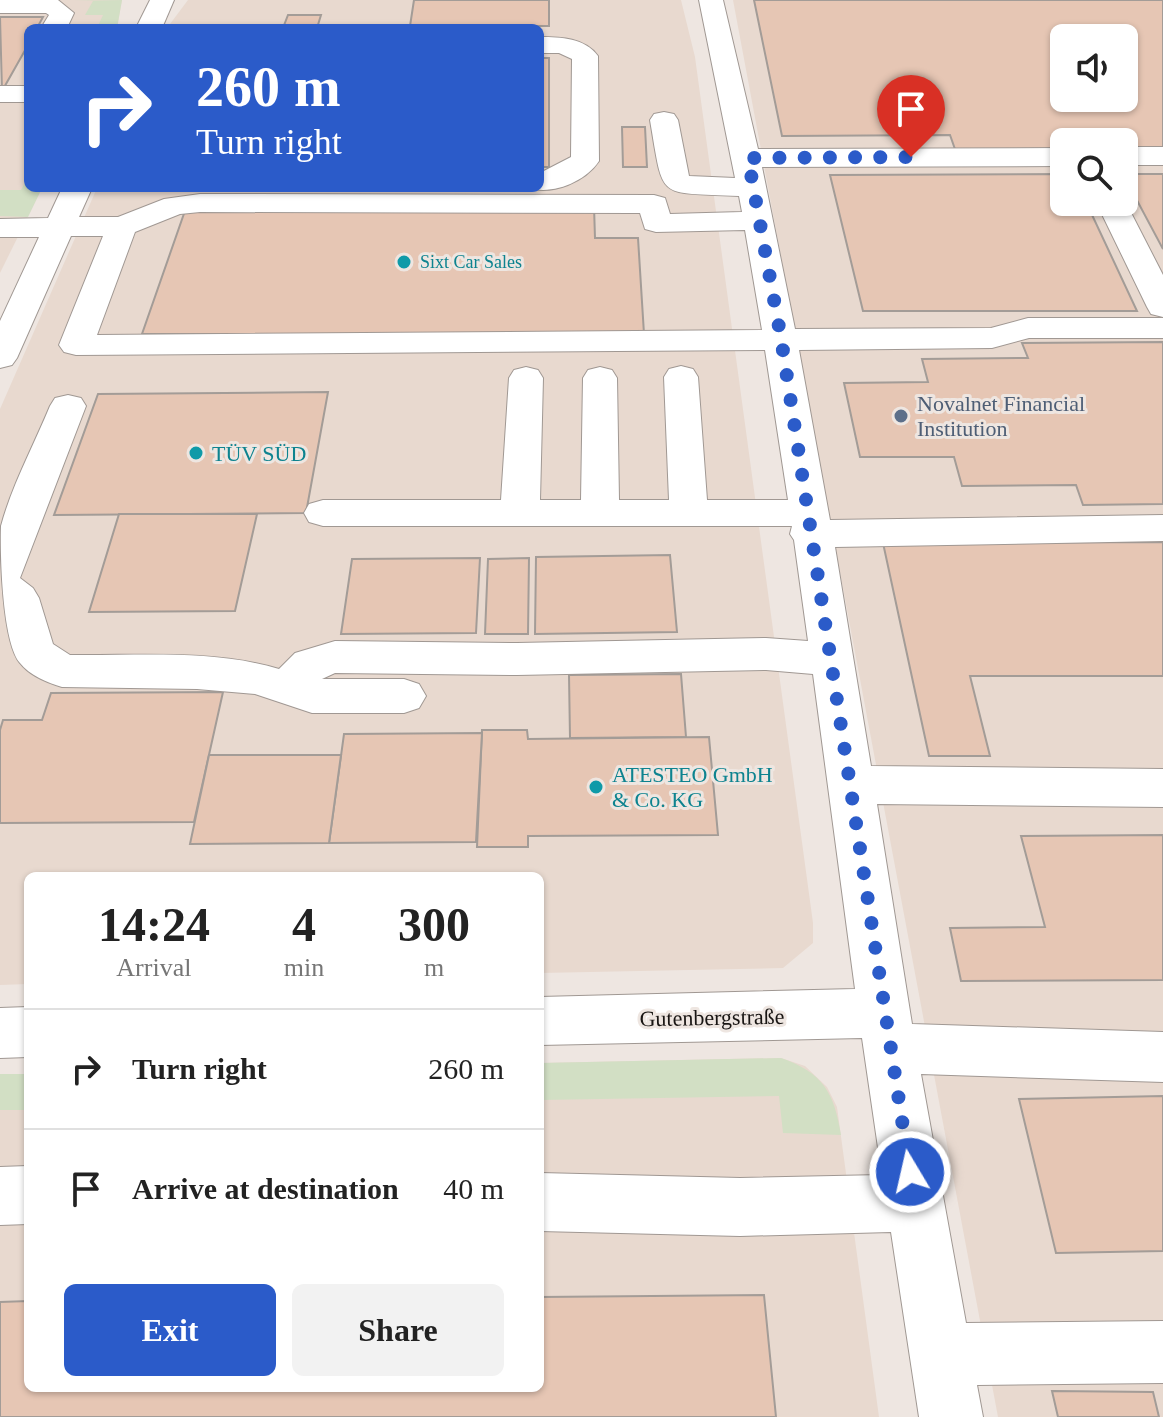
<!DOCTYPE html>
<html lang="en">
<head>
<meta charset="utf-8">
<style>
  body { margin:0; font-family:"Times New Roman",serif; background:#f2f2f2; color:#222; height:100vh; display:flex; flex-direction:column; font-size:30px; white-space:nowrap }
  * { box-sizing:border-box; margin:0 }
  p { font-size:26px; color:#767676 }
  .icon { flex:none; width:44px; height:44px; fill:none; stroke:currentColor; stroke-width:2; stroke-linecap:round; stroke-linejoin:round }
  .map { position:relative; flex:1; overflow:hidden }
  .side { position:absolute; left:24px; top:872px; width:520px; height:520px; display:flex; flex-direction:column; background:#fff; border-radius:12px; box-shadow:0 2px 6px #0004 }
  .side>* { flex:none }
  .guide { position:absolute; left:24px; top:24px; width:520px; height:168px; border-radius:12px; box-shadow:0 2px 6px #0004; background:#2b5bc9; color:#fff; overflow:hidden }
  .controls { position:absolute; left:1050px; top:24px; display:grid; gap:16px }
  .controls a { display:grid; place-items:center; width:88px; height:88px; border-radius:12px; background:#fff; box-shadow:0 2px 6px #0004; font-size:40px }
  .pin { position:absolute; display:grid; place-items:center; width:68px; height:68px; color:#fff; margin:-82px -34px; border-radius:50% 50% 50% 0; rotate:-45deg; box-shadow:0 0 8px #0007 }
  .pin .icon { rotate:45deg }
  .me { position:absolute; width:88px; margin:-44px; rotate:351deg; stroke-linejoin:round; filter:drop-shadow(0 0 6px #0008) }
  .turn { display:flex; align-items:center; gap:28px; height:168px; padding:0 40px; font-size:36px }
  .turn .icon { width:104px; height:104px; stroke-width:2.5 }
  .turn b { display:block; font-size:56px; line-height:68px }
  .eta { display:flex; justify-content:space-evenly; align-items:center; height:136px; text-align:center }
  .eta b { font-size:48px; font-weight:700; line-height:56px }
  .action { display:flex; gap:16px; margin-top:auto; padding:16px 40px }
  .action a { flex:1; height:92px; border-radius:12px; background:#2b5bc9; color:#fff; font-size:32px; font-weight:700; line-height:92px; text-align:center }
  .action a+a { background:#f2f2f2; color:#222 }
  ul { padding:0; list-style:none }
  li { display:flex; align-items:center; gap:24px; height:120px; padding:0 40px; border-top:2px solid #e0e0e0 }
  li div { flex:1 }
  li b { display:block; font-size:30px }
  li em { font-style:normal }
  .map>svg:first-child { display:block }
  .built { fill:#e8d9cf; fill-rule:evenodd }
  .green { fill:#d2dfc4 }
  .building { fill:#e6c6b4; stroke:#a39c97; stroke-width:2; fill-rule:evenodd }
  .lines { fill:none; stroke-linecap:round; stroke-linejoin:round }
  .minor-casing { stroke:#a09893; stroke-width:2 }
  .minor { fill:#fff; fill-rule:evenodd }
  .route { stroke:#2b5bc9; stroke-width:14; stroke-dasharray:0 25.2 }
  .culture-dot { fill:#0f9aa8; stroke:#eee6e1; stroke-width:3 }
  .service-dot { fill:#5c6f8a; stroke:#eee6e1; stroke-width:3 }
  .labels { text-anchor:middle; stroke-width:6; stroke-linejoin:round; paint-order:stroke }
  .far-culture-label { font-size:18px; fill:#0d838f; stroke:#eee6e1; text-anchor:start }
  .service-label { font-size:22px; fill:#4e5e75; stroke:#eee6e1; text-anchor:start }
  .culture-label { font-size:22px; fill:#0d838f; stroke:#eee6e1; text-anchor:start }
  .street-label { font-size:22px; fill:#181513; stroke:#eee6e1 }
</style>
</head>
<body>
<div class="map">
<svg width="1163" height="1417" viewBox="0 0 1163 1417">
  <rect width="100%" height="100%" fill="#eee6e1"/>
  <g class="built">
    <polygon points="0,0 122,0 117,28 28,28 28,188 42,188 0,273"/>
    <polygon points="188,0 681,0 695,57 813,923 813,943 783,968 540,973 540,876 28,876 28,984 0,985 0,409 97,188 540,188 540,28 167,28"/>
    <path d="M733,0h430v1417h-165zM1064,38h60v60h-60zM1064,142h60v60h-60z"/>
    <polygon points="781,1058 805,1066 827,1087 837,1107 879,1417 0,1417 0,1074 28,1074 28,1388 540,1388 540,1063"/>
  </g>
  <g class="green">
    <polygon points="122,0 117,28 97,28 103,15 85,15 93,1 74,1"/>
    <polygon points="28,177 28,188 42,188 28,217 0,216 0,190 21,190"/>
    <path d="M781,1058c42,15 53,34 60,77l-58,-2 -4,-37 -239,4v-37z"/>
    <rect x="0" y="1074" width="28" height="36"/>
  </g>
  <g class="building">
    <polygon points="414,0 549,0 549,26 410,26"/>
    <path d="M754,0h409v151h-39v-9h-60v9l-108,1 -6,-17 -168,1zM1064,38h60v60h-60z"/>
    <polygon points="288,15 321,15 317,28 283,28"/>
    <polygon points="0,17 43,17 37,28 28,28 28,45 2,91"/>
    <rect x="540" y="58" width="9" height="109"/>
    <polygon points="622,127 645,127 647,167 623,167"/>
    <polygon points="1064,174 1064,202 1086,202 1137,311 863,311 830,175"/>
    <polygon points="1124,174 1163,174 1163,249 1124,176"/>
    <polygon points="187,205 594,206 595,238 638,238 644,334 142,334"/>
    <polygon points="1163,342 1163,504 1083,505 1076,485 962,486 954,457 860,457 844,383 928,382 922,359 1028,358 1022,343"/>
    <polygon points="328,392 306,513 54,515 98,394"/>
    <polygon points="119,514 257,514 235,611 89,612"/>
    <polygon points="1163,542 1163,676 970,676 990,756 929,756 883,543"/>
    <polygon points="670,555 677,632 535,634 536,557"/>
    <polygon points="480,558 476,633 341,634 352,559"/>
    <polygon points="529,558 528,634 485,634 488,559"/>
    <polygon points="681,674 686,737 570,738 569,675"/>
    <polygon points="223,692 194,822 0,823 0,730 3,720 42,720 51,693"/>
    <polygon points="482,730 527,730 528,739 709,737 718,835 528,836 528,847 477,847"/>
    <polygon points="482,733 476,842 329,843 344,734"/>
    <polygon points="209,755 341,755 329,843 190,844"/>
    <polygon points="1163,835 1163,980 961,981 950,928 1045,927 1021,836"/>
    <polygon points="1163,1096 1163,1251 1056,1253 1019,1099"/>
    <polygon points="764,1295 776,1417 0,1417 0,1302 28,1301 28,1388 540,1388 540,1297"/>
    <polygon points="1052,1391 1153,1392 1159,1417 1058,1417"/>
  </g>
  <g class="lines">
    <g class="minor-casing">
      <g id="minor">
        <polygon points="0,0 58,0 74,13 67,28 41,28 49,15 46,13 0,13"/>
        <polygon points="150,0 174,0 162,28 136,28"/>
        <path d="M699,0h24l35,149 306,-1v18l-302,1 33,162 196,-1 37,-10h135v20h-134l-37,10 -193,2 31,170 333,-5v26l-328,6 36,219 292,3v38l-286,-3 35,220 251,8v50l-242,-8 45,249 197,-2v62l-186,2 6,32h-64l-28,-185 -151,4 -200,-5v-58l200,5 142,-3 -20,-137 -322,7v-48l315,-8 -42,-315 -47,-4 -249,5 -182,-2 -13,6h82l15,5 7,12 -7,12 -15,5h-92l-57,-19 -58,-5 -135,-2c-14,-4 -33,-12 -42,-24 -18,-21 -20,-111 -19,-137 11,-41 33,-81 49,-120l5,-8 13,-3 13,3 5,8 -66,172 13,10 6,10 14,46 17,11c68,1 143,-6 209,14l16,-16 40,-12 182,2 249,-5 42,3 -14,-101 -4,-6 2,-8h-469l-14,-4 -5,-9 5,-9 14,-4h178l8,-122 5,-8 12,-3 12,3 5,8 -3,122h41l2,-122 5,-8 12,-3 12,3 5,8 2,122h50l-5,-123 5,-8 12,-3 12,3 5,8 9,123h81l-23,-150 -689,5 -12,-3 -5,-7 44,-109h-32l-54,122 -5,7 -12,3v-47l39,-84h-39v-18l48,-1 14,-30h30l-13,29h39l46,-18 36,-5 454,1 11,3 5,16 72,-2 -3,-16c-83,-4 -75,6 -89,-76l4,-6 10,-2 10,2 4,6 11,56 46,2zM200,212l440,1 5,16 11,3 89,-2 17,100 -665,5 38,-103 45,-18z"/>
        <path d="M540,37c21,0 45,1 58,19l1,105c-14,21 -46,34 -70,27h11v-15l31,-16 1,-98 -13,-6h-19z"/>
        <rect x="0" y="86" width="28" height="16"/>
        <rect x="1124" y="147" width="39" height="18"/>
        <polygon points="1124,199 1163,275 1163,317 1151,314 1147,307 1096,202 1124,202"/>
        <polygon points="28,1007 28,1057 0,1058 0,1008"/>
        <polygon points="28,1166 28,1224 0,1225 0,1167"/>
      </g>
    </g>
    <use href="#minor" class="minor"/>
  </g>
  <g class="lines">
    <polyline class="route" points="910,1172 781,338 748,158 911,157"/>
  </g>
  <g class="culture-dot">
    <circle cx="404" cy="262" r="8"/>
    <circle cx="196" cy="453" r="8"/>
    <circle cx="596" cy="787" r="8"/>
  </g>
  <circle class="service-dot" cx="901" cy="416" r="8"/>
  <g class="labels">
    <g class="far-culture-label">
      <text x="420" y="268">Sixt Car Sales</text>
    </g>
    <g class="service-label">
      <text x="917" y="411">Novalnet Financial<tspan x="917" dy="25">Institution</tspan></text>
    </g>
    <g class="culture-label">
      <text x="212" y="461">TÜV SÜD</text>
      <text x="612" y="782">ATESTEO GmbH<tspan x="612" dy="25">&amp; Co. KG</tspan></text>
    </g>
    <g class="street-label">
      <text transform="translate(712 1017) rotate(-1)" y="8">Gutenbergstraße</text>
    </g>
  </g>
</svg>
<div class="controls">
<a><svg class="icon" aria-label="sound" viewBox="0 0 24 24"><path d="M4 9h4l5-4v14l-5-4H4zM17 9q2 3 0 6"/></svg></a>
<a><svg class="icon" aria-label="search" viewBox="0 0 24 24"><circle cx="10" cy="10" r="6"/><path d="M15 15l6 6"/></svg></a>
</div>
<div class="pin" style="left:911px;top:157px;background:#d93025"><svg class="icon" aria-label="arrive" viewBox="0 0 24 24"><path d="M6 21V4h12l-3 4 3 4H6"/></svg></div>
<svg class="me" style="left:910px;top:1172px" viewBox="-20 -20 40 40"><circle r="17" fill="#2b5bc9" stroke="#fff" stroke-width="3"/><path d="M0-11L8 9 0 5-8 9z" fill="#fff"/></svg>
<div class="guide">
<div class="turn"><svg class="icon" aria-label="right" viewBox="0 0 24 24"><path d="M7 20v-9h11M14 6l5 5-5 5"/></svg><div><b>260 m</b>Turn right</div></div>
</div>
<section class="side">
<div class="eta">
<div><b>14:24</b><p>Arrival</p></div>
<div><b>4</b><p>min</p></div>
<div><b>300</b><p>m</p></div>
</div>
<ul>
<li><svg class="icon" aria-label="right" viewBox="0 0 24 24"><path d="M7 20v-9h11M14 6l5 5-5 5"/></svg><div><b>Turn right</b></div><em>260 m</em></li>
<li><svg class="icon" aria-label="arrive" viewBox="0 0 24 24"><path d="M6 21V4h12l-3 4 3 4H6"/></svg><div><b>Arrive at destination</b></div><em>40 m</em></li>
</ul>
<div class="action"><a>Exit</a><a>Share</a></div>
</section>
</div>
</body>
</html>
